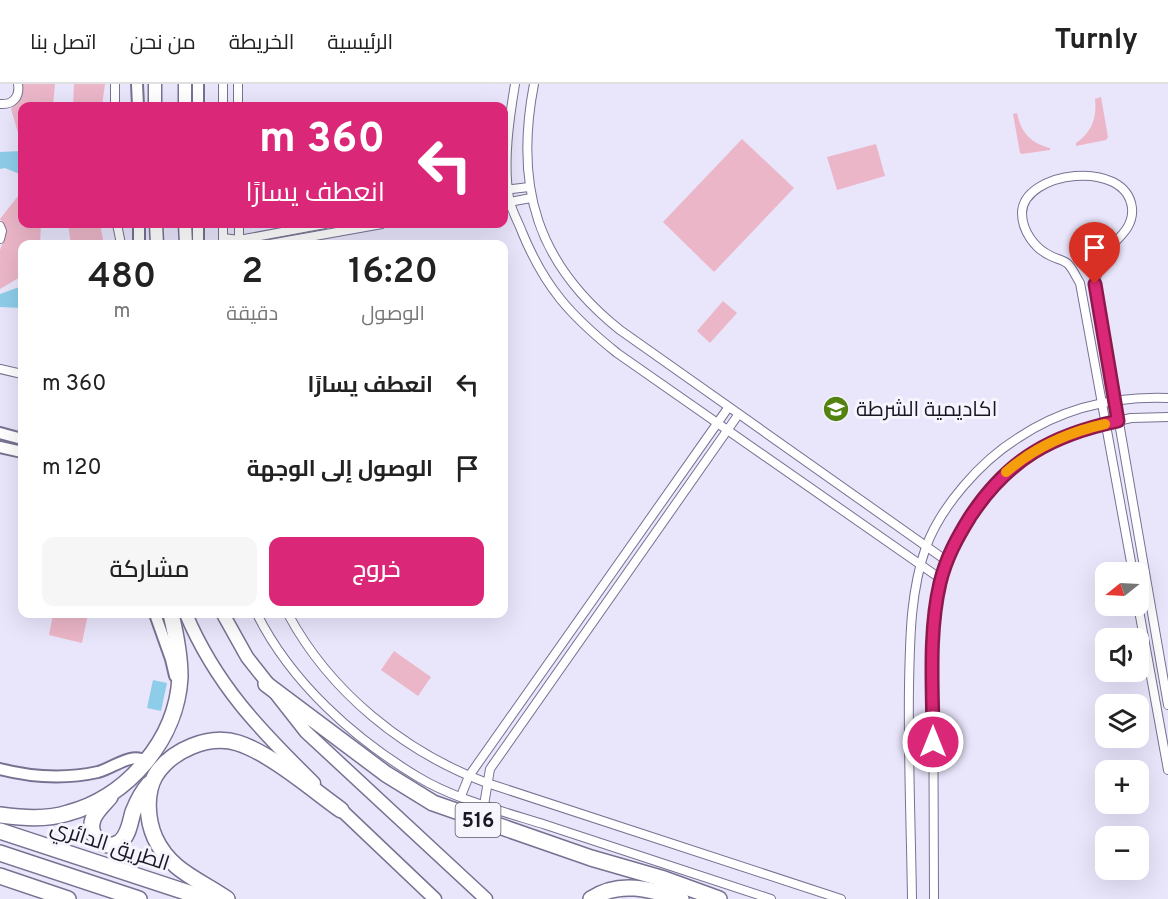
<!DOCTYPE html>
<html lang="ar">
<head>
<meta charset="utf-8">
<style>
  body { margin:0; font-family:Overpass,Cairo,sans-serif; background:#f6f6f6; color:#222; direction:rtl; height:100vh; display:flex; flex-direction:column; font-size:22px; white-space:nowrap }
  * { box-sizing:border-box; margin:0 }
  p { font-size:20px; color:#767676 }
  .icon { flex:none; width:33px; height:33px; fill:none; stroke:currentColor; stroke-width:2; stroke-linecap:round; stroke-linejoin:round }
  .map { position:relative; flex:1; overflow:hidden; direction:ltr }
  .sheet { position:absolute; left:18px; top:156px; width:490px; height:378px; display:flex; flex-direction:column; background:#fff; border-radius:12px; box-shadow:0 6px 24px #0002; direction:rtl }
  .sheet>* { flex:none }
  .guide { position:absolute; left:18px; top:18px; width:490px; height:126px; border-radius:12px; box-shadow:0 6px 24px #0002; direction:rtl; background:#db2777; color:#fff; overflow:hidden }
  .needle { width:39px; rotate:252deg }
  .buttons { position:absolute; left:1095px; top:478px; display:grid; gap:12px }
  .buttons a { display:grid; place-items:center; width:54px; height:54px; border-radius:12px; background:#fff; box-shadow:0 6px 24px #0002; font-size:30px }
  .pin { position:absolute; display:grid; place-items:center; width:51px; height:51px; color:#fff; margin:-62px -26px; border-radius:50% 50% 50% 0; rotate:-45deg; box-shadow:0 0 6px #0007 }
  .pin .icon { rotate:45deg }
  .me { position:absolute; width:66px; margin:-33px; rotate:0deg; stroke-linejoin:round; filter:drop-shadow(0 0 4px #0008) }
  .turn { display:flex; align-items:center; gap:21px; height:126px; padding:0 24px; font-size:27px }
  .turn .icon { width:78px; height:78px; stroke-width:2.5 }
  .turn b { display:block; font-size:42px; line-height:51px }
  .eta { display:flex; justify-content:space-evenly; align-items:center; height:102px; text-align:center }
  .eta b { font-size:36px; font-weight:600; line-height:42px }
  .action { display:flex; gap:12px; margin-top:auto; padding:12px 24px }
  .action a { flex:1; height:69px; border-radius:12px; background:#db2777; color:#fff; font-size:24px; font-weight:600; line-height:69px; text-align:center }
  .action a+a { background:#f6f6f6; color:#222 }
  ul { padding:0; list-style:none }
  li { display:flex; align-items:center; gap:18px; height:84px; padding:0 24px }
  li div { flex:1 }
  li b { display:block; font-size:22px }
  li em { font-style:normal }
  header { display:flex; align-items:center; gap:36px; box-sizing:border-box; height:84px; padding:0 30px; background:#fff; border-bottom:2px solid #e0e0e0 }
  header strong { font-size:28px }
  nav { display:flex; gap:33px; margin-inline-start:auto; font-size:21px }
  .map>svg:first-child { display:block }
  .green { fill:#ebb6c8 }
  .water { fill:#8ecde9 }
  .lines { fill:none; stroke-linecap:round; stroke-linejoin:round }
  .street-casing { stroke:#777292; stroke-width:10 }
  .secondary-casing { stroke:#777292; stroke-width:14 }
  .primary-casing { stroke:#777292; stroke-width:15 }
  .highway-casing { stroke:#777292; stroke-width:18 }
  .street { stroke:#fff; stroke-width:8 }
  .secondary { stroke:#fff; stroke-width:10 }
  .primary { stroke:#fff; stroke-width:12 }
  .highway { stroke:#fff; stroke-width:15 }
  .route-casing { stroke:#8e194d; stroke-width:15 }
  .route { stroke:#db2777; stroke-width:10 }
  .slow { stroke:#f59e0b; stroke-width:10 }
  .labels { text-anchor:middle; stroke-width:6; stroke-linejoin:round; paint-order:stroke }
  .shield { fill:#f6f5fd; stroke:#5c5a65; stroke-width:1.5 }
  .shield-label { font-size:20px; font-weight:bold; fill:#1a1724 }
  .poi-label { font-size:21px; fill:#1a1724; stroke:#f6f5fd; text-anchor:start }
  .street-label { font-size:21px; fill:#1a1724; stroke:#f6f5fd }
</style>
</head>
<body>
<header>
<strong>Turnly</strong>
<nav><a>الرئيسية</a><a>الخريطة</a><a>من نحن</a><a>اتصل بنا</a></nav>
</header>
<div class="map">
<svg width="1168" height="815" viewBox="0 0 1168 815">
  <rect width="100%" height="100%" fill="#e9e6fc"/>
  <g class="green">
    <polygon points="21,0 55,0 53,22 22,22 21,59 11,25 21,13"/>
    <polygon points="74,0 105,0 102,22 73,22"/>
    <path d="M1101,13l7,40 -2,3 -30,6v-3c16,-11 21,-25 19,-44z"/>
    <path d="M1017,29c4,19 13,30 33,35v2l-28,4 -2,-1 -7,-39z"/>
    <polygon points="742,55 794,104 714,188 663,138"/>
    <polygon points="876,60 885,92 837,106 827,73"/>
    <path d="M22,107v33h19l-1,20h-18v32l-22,13c0,-10 0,-30 0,-39 4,-12 11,-17 0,-31z"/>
    <polygon points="68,140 100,140 104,160 71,160"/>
    <polygon points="723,217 737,229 710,259 697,247"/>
    <polygon points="53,530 88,530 82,559 49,551"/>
    <polygon points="394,567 431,593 418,612 381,586"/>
  </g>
  <g class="water">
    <polygon points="22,67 22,91 5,84 0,85 0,68"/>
    <polygon points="22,202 22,224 0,223 0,210"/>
    <polygon points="153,596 167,599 161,627 147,624"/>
  </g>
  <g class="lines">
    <g class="street-casing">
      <g id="street">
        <polyline points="115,0 115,22"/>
        <polyline points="223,0 223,22"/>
        <polyline points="238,0 238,22"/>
        <path d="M515,0c-6,36 -12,78 -6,114 2,12 9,23 13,34 23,56 49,84 95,121l324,226"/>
        <path d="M534,0c-20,103 3,180 86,246l327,231"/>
        <path d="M0,20c13,1 20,-7 18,-20"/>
        <polyline points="504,106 529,103"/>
        <polyline points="504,119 531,114"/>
        <polyline points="117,140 121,160"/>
        <polyline points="223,140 223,160"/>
        <polyline points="239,140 239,159"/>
        <polyline points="0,142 2,147 0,155"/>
        <polyline points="223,154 239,156 325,140"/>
        <polyline points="270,160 382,140"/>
        <polyline points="0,285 22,290"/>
        <path d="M1133,489l-53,-290c-4,-6 -7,-14 -12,-19 -4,-4 -12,-5 -17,-8 -16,-7 -29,-25 -29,-43 1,-42 104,-55 110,-5 2,21 -16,31 -27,45 -7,8 -8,21 -10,31l73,421"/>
        <polyline points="1138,521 1168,686"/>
        <path d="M257,530c34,68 96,124 161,163 36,22 87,35 128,48 75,25 150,49 225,74"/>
        <path d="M288,530c42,78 116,138 199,169l354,116"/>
        <polyline points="461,712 469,692 728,324"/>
        <polyline points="484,721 490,685 738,331"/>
        <path d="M912,815c-1,-71 -4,-142 -3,-213 1,-46 1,-94 17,-139 15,-41 55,-86 92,-109 45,-30 96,-42 150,-40"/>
        <polyline points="934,815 933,545 940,499 953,460 984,412 1008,386 1046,360 1082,345 1131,334 1168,333"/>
      </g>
    </g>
    <g class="secondary-casing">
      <g id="secondary">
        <polyline points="137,0 138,22"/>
        <polyline points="198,0 198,22"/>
        <polyline points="139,140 139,160"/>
        <polyline points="198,140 198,160"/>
        <polyline points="0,349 22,355"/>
        <polyline points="0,363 22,368"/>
        <polyline points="155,530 171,575 175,592"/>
        <path d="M0,685c31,8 66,10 98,3 16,-4 32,-20 48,-11"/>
      </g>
    </g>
    <g class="primary-casing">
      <g id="primary">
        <polyline points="155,0 155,22"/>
        <polyline points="185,0 185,22"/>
        <polyline points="156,140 157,160"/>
        <polyline points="185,140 186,160"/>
        <path d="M186,530c30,71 74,116 128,169"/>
        <polyline points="223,530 247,573 306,648 486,815"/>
        <polyline points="335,720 435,815"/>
      </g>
    </g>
    <g class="highway-casing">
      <g id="highway">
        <polyline points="266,600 386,690 433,719 591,774 664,795 719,815"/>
        <path d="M110,713c-6,7 -14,14 -17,22 -6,17 12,33 27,23 9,-7 10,-20 13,-30 4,-10 9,-20 16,-28"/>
        <path d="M0,731c23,3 46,5 68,-2 60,-16 109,-74 112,-136 0,-22 -4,-42 -9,-63"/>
        <polyline points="0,747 207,815"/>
        <polyline points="0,769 139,815"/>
        <polyline points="0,792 68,815"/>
        <path d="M227,815c-27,-19 -57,-28 -72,-61 -8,-18 -10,-44 0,-62 16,-26 54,-42 83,-33 32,10 75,47 103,67"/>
        <path d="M591,815c28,-19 60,-10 90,0"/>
      </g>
    </g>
    <use href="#street" class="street"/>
    <use href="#secondary" class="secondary"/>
    <use href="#primary" class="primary"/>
    <use href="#highway" class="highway"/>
  </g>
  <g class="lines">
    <g class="route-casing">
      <path id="route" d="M933,658c0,-52 -5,-108 7,-159 6,-25 17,-45 30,-66 38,-58 82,-82 148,-96l-23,-137"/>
    </g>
    <use href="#route" class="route"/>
    <path class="slow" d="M1006,388c28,-24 63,-40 99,-48"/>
  </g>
  <defs>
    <g id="university-disc" transform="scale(1.35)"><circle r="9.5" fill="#548211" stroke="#f6f5fd"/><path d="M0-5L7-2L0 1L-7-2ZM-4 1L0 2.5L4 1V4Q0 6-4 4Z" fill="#fff"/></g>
  </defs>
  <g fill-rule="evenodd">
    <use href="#university-disc" x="836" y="325"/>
  </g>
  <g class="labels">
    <rect class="shield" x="455.5" y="719" width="45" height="34" rx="4.5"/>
    <g class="shield-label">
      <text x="478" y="743">516</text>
    </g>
    <g class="poi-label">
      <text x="856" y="332">اكاديمية الشرطة</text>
    </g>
    <g class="street-label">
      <text transform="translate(110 761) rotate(18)" y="7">الطريق الدائري</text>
    </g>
  </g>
</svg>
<div class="buttons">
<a><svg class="needle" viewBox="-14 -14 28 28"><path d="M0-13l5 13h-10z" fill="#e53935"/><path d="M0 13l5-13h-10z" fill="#767676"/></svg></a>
<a><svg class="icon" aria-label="sound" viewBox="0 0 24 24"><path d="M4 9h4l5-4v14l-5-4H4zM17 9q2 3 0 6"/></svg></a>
<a><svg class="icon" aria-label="layers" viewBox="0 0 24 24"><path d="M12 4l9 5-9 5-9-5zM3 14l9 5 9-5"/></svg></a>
<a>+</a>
<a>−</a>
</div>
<div class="pin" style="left:1095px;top:200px;background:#d93025"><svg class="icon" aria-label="arrive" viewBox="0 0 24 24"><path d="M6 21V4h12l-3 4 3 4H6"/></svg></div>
<svg class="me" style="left:933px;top:658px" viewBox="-20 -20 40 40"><circle r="17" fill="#db2777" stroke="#fff" stroke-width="3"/><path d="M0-11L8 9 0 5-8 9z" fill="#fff"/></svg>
<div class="guide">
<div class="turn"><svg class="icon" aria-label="left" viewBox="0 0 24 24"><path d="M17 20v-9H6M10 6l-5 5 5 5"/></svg><div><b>360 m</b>انعطف يسارًا</div></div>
</div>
<section class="sheet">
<div class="eta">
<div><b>16:20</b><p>الوصول</p></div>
<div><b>2</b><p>دقيقة</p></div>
<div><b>480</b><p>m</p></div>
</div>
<ul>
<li><svg class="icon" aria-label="left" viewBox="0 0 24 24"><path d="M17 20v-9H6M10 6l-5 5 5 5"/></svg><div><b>انعطف يسارًا</b></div><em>360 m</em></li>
<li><svg class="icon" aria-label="arrive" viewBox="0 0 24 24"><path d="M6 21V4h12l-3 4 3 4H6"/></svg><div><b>الوصول إلى الوجهة</b></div><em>120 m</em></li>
</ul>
<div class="action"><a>خروج</a><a>مشاركة</a></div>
</section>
</div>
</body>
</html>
